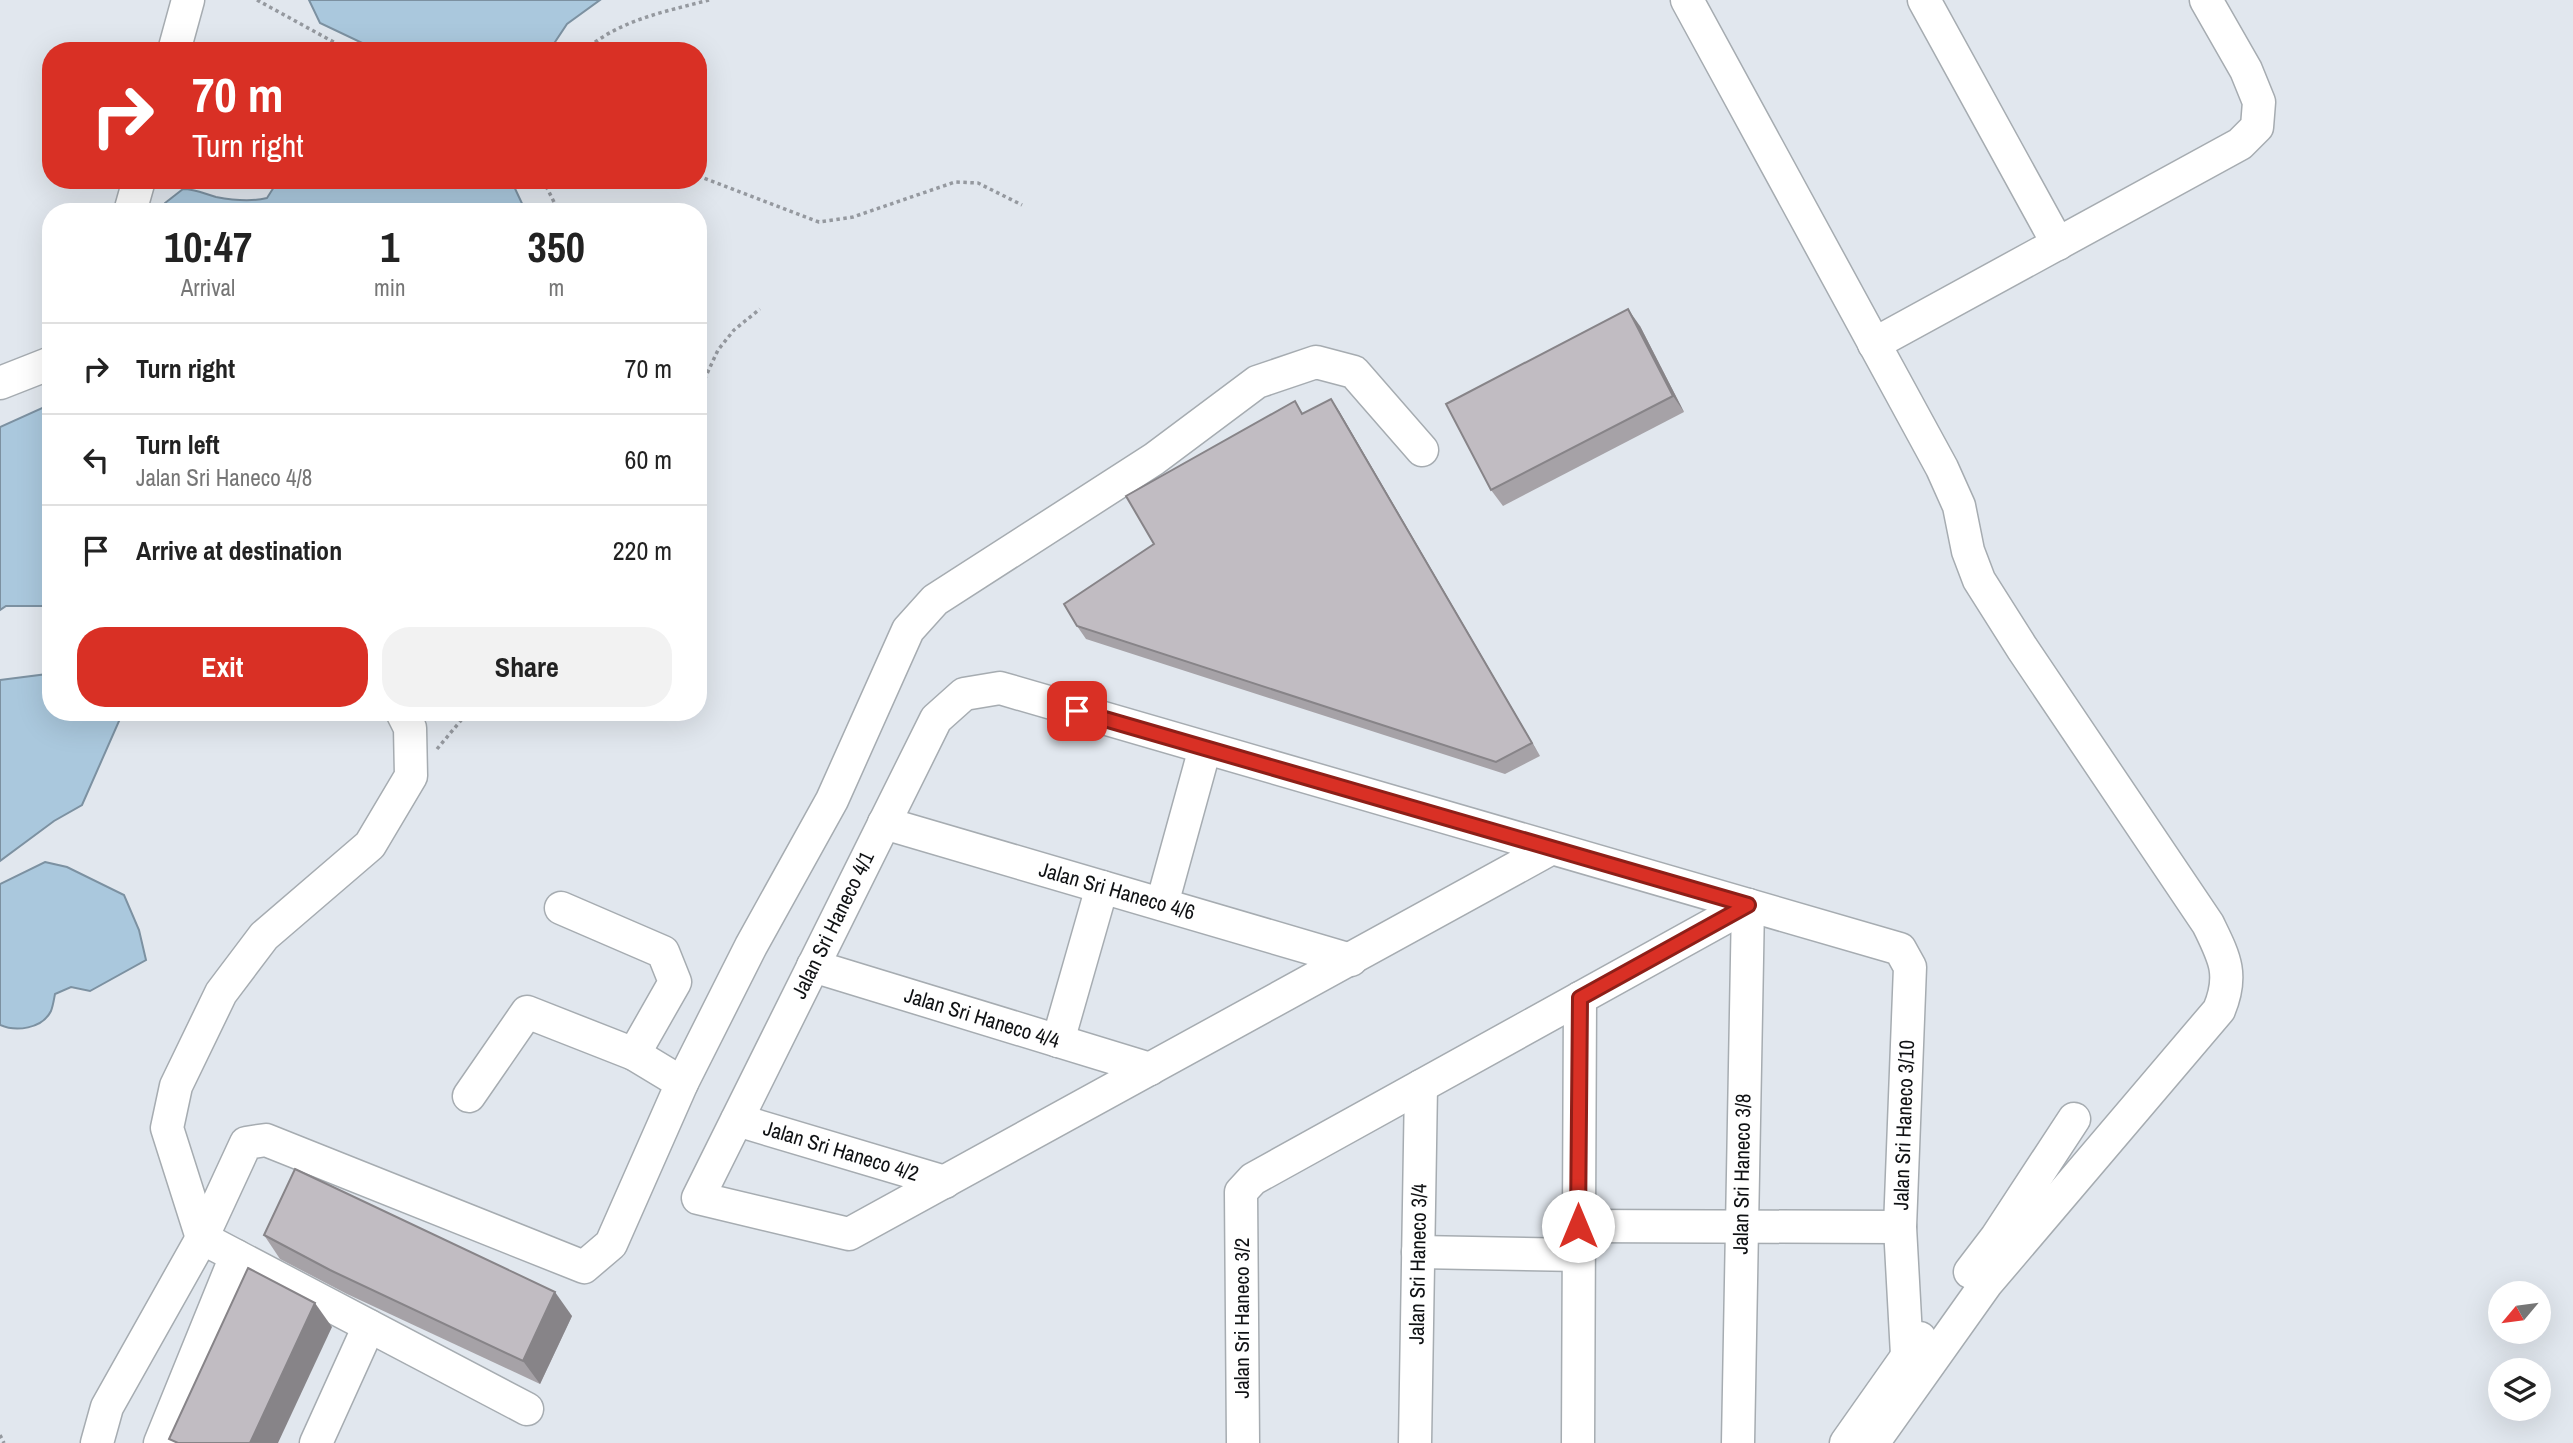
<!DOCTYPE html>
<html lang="en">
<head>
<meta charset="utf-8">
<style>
  body { margin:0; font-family:"Archivo Narrow",sans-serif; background:#f2f2f2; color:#222; height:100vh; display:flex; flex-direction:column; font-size:26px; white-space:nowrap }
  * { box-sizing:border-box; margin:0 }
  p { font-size:23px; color:#767676 }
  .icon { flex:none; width:38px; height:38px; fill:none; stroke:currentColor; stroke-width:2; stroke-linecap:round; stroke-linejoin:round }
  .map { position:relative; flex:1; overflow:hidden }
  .panel { position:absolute; left:42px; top:203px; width:665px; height:518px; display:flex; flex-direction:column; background:#fff; border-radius:28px; box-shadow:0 7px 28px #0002 }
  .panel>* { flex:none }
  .banner { position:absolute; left:42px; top:42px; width:665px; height:147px; border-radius:28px; box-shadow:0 7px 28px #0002; background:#d93025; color:#fff; overflow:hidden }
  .needle { width:46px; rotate:241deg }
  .buttons { position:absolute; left:2488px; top:1281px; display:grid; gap:14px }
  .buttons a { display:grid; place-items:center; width:63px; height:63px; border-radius:50%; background:#fff; box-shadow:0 7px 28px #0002; font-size:35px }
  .pin { position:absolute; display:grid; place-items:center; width:60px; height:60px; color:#fff; margin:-30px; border-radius:14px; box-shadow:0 4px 10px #0006 }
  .me { position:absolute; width:77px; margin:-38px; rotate:0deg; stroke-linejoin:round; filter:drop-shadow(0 0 5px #0008) }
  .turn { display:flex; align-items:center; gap:24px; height:147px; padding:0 35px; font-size:32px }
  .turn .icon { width:91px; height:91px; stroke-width:2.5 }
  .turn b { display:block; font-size:49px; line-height:60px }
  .eta { display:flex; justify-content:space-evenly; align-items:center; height:119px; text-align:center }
  .eta b { font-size:42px; font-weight:800; line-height:49px }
  .primary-button { display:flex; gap:14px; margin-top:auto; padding:14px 35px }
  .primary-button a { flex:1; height:80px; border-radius:28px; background:#d93025; color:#fff; font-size:28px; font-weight:800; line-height:80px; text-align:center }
  .primary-button a+a { background:#f2f2f2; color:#222 }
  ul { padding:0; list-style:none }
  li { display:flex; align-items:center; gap:21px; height:91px; padding:0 35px; border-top:2px solid #e0e0e0 }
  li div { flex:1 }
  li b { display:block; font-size:26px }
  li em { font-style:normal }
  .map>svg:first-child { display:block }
  .water { fill:#aac8dd; stroke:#7c91a1; stroke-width:2 }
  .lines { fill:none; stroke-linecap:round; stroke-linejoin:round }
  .minor-casing { stroke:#a6acb1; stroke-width:35 }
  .path { stroke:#95999f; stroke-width:3.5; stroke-dasharray:3.5 3.5; stroke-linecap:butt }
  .minor { stroke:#fff; stroke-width:32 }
  .wall { fill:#a6a2a7 }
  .shaded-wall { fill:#878488 }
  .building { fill:#c1bcc2; stroke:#878488; stroke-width:2 }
  .route-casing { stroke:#8d1f18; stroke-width:18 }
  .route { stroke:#d93025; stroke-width:12 }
  .labels { text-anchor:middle; stroke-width:5; stroke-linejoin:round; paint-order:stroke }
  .street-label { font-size:21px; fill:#101214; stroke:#fff }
</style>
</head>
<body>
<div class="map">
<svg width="2573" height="1443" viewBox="0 0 2573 1443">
  <rect width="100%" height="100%" fill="#e1e7ee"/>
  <g class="water">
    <polygon points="309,0 600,0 567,24 549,51 379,51 320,23"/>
    <path d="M275,180h236l15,32h-363l2,-9 18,-14c12,0 22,5 33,8 16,3 35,5 51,1l7,-11z"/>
    <polygon points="51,404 51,606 6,606 0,610 0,427"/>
    <polygon points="51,668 51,712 123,712 82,805 54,821 0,861 0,680 47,674"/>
    <path d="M45,862l22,5 57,28 15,35 7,30 -56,31 -19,-4 -16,7c-1,5 -2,12 -4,17 -9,18 -35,21 -51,14v-141z"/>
  </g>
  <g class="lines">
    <g class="minor-casing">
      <g id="minor">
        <path d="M1687,0l255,468 17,38 9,45 11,29 43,68 186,276c16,33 26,50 11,86l-233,274 -113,159"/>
        <polyline points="1924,0 2058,244"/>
        <polyline points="174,51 188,0"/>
        <polyline points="130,212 139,180"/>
        <polyline points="1874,344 2240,144 2257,127 2259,102 2246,70 2206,0"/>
        <polyline points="0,383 51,363"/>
        <polyline points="402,712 410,728 411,776 370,845 264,936 221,993 176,1086 167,1128 202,1238 527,1409"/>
        <polyline points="884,823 1351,960"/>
        <polyline points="1552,848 849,1234 698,1198 936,719 964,694 1000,688 1900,949 1910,967 1900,1227 1907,1355"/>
        <polyline points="1162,904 1205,748"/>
        <polyline points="561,908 663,952 675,982 634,1054"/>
        <polyline points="813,966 1150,1069"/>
        <polyline points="1058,1041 1102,887"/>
        <polyline points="469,1096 527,1012 634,1054 682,1083"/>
        <polyline points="737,1120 945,1182"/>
        <polyline points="1578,1226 1900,1227"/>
        <polyline points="1418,1252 1579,1255"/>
        <polyline points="1970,1272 1996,1238 2074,1119"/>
        <polyline points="97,1443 107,1407 202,1238 246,1143 266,1140 584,1267 611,1244 682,1083 751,946 832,800 908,630 935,600 1154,459 1257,382 1316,362 1354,372 1422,450"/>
        <polyline points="160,1443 236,1256"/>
        <polyline points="316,1443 369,1326"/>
        <polyline points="1243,1443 1241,1192 1253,1179 1748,905"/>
        <polyline points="1415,1443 1421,1086"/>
        <polyline points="1578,1443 1580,998"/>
        <polyline points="1738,1443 1748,905"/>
        <polyline points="1846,1443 1920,1338"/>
      </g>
    </g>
    <g class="path">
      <polyline points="257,0 350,51"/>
      <path d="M584,51c35,-31 80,-39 125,-51"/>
      <polyline points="698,176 819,222 853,217 955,182 978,183 1022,205"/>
      <polyline points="543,180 559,212"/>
      <polyline points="698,470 703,441 705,378 718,350 734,330 760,309"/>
      <polyline points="437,749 468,712"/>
      <polyline points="0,1435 4,1443"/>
    </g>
    <use href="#minor" class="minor"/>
  </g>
  <g class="wall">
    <polygon points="1640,326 1684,412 1503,506 1491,490"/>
    <polygon points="1331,399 1339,411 1540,756 1505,774 1086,639 1077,626 1154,544 1295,401 1303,414"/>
    <polygon points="264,1235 572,1316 540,1384 347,1294 280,1259"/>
  </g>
  <g class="shaded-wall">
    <polygon points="1628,309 1640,326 1684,412 1673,396"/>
    <polygon points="1331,399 1339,411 1540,756 1532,743"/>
    <polygon points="555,1292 572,1316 540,1384 523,1361"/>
    <polygon points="315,1303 332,1327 278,1443 250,1443"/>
  </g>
  <g class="building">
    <polygon points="1628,309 1673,396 1491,490 1446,404"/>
    <polygon points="1331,399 1532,743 1496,762 1077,626 1064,604 1154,544 1126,496 1295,401 1302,414"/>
    <polygon points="295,1169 555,1292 523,1361 330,1270 264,1235"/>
    <polygon points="248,1268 315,1303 250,1443 178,1443 169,1439"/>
  </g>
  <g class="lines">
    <g class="route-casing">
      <polyline id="route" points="1077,711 1748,905 1580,998 1578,1226"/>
    </g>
    <use href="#route" class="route"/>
  </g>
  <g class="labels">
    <g class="street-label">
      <text transform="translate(1117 891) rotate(16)" y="7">Jalan Sri Haneco 4/6</text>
      <text transform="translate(833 925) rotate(-64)" y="7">Jalan Sri Haneco 4/1</text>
      <text transform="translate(982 1018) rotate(17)" y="7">Jalan Sri Haneco 4/4</text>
      <text transform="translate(1904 1125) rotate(-88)" y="7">Jalan Sri Haneco 3/10</text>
      <text transform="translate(841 1151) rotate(17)" y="7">Jalan Sri Haneco 4/2</text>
      <text transform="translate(1742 1174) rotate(-89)" y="7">Jalan Sri Haneco 3/8</text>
      <text transform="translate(1418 1264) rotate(-89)" y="7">Jalan Sri Haneco 3/4</text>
      <text transform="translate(1242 1318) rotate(-90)" y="7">Jalan Sri Haneco 3/2</text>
    </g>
  </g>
</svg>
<div class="buttons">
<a><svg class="needle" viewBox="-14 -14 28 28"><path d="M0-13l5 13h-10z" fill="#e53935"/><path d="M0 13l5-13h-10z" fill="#767676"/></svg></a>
<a><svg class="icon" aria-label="layers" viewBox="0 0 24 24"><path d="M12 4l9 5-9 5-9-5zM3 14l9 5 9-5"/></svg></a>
</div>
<div class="pin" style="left:1077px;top:711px;background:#d93025"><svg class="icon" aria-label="arrive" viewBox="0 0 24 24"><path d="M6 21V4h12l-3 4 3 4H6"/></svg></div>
<svg class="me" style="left:1578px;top:1226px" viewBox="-20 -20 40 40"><circle r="19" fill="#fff"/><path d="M0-13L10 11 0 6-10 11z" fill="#d93025"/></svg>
<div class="banner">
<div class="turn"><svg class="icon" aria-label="right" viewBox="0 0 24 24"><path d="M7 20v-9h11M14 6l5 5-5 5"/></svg><div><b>70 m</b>Turn right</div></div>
</div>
<section class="panel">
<div class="eta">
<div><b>10:47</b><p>Arrival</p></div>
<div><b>1</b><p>min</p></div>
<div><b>350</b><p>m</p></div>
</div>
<ul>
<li><svg class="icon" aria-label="right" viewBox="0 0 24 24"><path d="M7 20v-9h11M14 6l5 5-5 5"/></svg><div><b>Turn right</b></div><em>70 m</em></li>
<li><svg class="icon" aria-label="left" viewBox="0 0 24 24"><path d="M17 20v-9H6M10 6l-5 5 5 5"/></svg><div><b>Turn left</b><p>Jalan Sri Haneco 4/8</p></div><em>60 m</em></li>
<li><svg class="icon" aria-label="arrive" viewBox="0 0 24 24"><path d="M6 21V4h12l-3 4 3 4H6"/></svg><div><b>Arrive at destination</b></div><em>220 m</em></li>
</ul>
<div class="primary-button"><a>Exit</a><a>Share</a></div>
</section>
</div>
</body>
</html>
